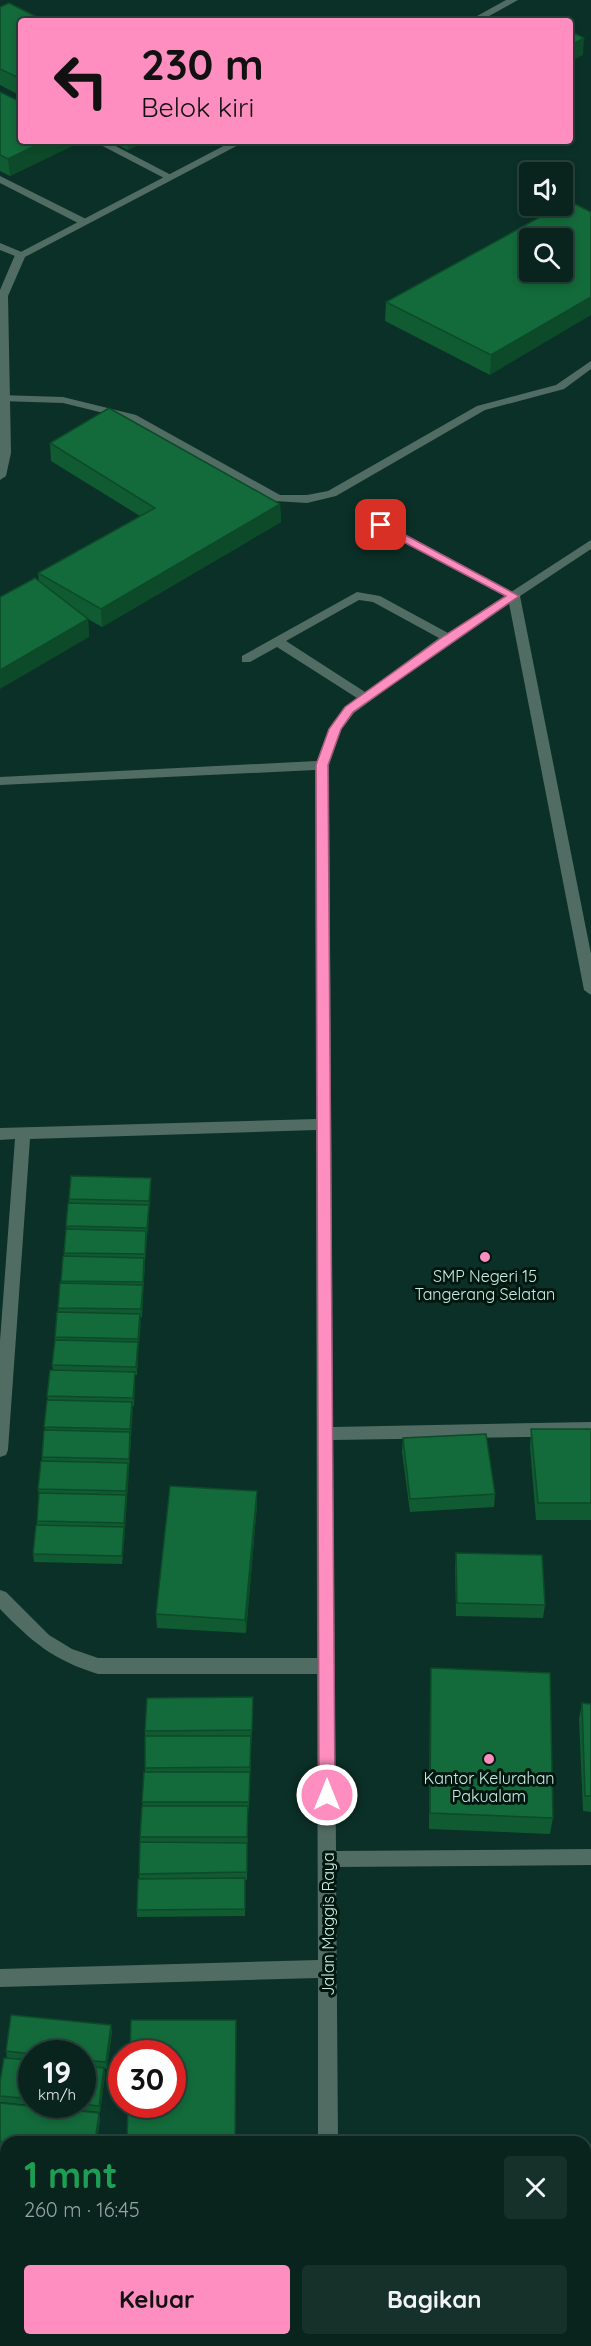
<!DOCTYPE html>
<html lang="id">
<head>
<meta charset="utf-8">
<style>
  body { margin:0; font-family:Quicksand,sans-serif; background:#16302a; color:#f1f3f6; height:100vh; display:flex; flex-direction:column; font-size:22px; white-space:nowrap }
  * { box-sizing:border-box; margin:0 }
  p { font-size:20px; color:#98a4a4 }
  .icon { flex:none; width:33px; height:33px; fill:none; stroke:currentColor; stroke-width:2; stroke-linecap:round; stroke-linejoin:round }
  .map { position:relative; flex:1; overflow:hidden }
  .panel { position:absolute; left:0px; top:2136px; width:591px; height:210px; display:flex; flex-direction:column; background:#08241d; border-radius:18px 18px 0 0; box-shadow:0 3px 9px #0003,0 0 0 2px #29413b }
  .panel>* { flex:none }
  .top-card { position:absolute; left:18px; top:18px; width:555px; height:126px; border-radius:6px; box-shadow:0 3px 9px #0003,0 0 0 2px #29413b; background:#fd8ebf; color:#111; overflow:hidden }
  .buttons { position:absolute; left:519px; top:162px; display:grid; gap:12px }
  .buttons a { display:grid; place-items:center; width:54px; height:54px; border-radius:6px; background:#08241d; box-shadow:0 3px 9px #0003,0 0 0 2px #29413b; font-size:30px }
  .speed { position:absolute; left:18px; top:2040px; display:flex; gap:12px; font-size:30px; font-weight:700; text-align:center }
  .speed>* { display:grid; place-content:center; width:78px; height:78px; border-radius:50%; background:#08241d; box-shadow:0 3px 9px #0003,0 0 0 2px #29413b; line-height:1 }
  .speed small { font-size:15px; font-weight:400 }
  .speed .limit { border:9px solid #d22; background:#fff; color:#111 }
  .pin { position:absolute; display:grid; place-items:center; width:51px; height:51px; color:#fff; margin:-26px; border-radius:12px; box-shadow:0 3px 9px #0006 }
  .me { position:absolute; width:66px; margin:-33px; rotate:0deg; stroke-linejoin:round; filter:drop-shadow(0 0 4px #0008) }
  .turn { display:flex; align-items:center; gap:21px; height:126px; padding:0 24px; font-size:27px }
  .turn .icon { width:78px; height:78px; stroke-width:2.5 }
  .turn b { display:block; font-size:42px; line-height:51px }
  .round { display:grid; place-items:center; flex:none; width:63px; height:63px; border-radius:6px; background:#16302a }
  .head { display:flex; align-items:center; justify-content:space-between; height:102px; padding:0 24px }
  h1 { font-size:36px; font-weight:700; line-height:45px; color:#1e9e55 }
  .action { display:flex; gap:12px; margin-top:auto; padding:12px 24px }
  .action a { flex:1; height:69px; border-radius:6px; background:#fd8ebf; color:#111; font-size:24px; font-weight:700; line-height:69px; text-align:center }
  .action a+a { background:#16302a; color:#f1f3f6 }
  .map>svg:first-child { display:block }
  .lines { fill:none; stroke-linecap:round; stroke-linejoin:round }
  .lane { fill:#516c63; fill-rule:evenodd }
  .street { fill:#516c63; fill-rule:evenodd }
  .wall { fill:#105b32; fill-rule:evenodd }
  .shaded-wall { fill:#0d4a29 }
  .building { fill:#136a3a; stroke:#0d4a29; stroke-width:1.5; fill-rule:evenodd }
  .route { fill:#fd8ebf; stroke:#a45c7c; stroke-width:1.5 }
  .poi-dot { fill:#fd8ebf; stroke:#001710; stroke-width:2 }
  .labels { text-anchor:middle; stroke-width:6; stroke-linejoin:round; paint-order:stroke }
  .poi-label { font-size:16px; fill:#ccede2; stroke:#001710 }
  .street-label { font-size:16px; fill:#ccede2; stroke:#001710 }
</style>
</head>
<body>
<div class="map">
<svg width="591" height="2346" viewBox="0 0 591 2346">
  <rect width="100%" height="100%" fill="#0b3027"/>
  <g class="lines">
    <g class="lane">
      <polygon points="93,141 106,141 175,177 166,179"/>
      <polygon points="0,176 88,220 89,222 80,224 0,183"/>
      <polygon points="0,243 24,253 25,255 20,258 0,250"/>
      <polygon points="591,361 591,369 564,389 485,410 336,496 307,503 274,501 128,419 63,403 0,401 0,395 63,397 136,415 280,495 307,495 328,491 477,406 556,385"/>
      <polygon points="362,511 520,596 591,954 591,995 584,990 508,598 358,518 358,512"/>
    </g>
    <g class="street">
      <polygon points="506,0 518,0 480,21 468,21"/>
      <polygon points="233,141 246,141 25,257 8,296 11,453 6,476 0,480 0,290 15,255"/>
      <path d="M591,540v9l-139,92 -98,72 -13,17 -12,35 4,662 258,-5v14l-258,4 3,411 255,-2v16l-255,2 2,275h-20v-164l-318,9v-18l318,-9 -1,-286h-219c-45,-14 -66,-32 -98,-65v-19l6,2 43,43 23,14 26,9h219l-1,-528 -286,9 -22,311 -2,5 -6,2v-116l15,-202 -15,1v-12l316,-9 -1,-349 -315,15v-8l317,-16c9,-25 17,-46 40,-63l-80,-51 -27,15h-8v-6l115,-64 23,4 68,37zM359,600l14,2 66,36 -74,54 -79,-51z"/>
      <rect x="319" y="2340" width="20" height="6"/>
    </g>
  </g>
  <g class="wall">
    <polygon points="0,7 21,21 21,96 0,85"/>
    <polygon points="0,92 21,141 73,141 74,145 10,176 0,171"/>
    <polygon points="110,141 146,141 128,150"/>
    <polygon points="560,206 490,375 385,321 386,302"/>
    <polygon points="50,443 280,504 281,522 102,627 88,619 89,637 39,582 38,573 140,516 51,461"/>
    <polygon points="151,1178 151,1186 145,1262 142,1317 140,1317 137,1375 135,1375 134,1406 132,1406 131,1440 122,1564 34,1562 33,1554 37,1525 37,1521 39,1496 38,1489 42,1461 42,1457 48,1400 47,1396 53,1370 52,1365 55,1337 64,1256 69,1199"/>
    <polygon points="531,1429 591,1429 591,1520 536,1520 530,1447"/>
    <polygon points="403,1438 495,1494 494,1507 410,1512 402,1452"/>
    <polygon points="257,1491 257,1505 246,1633 157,1628 156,1614"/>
    <polygon points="456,1553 545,1605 543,1618 456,1616 455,1566"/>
    <polygon points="431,1668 553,1818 550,1834 429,1829 430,1684"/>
    <polygon points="253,1697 249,1809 248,1809 247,1880 245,1880 245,1916 137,1917 137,1910 139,1879 140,1837 145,1772 145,1731"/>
    <polygon points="582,1703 591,1704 591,1812 583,1811 579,1719"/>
    <path d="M111,2025l1,7 -5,37 -3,-1 1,7 -5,37 -100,-10v-20l7,-24 -1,-7zM32,2054h50v50h-50z"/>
    <polygon points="0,2103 99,2113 100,2120 97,2142 6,2142 6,2240 0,2240 0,2217 4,2194 0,2193"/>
    <polygon points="0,2242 6,2242 6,2291 0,2290"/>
    <polygon points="0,2291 6,2292 6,2340 88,2340 87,2346 0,2346"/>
  </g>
  <g class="shaded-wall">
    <polygon points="584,38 583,55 570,62 570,46"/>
    <polygon points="45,141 73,141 74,145 10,176 8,159"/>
    <polygon points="127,141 146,141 128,150"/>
    <polygon points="591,297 591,315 490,375 491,355"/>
    <polygon points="280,504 281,522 102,627 101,609"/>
    <polygon points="88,619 89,637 0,689 0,670"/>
    <polygon points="151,1178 151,1186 150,1209 149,1201"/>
    <polygon points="149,1205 149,1213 148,1236 147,1228"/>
    <polygon points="146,1231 147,1239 145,1262 145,1254"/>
    <polygon points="144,1258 145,1266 143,1290 143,1282"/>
    <polygon points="143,1285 143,1293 142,1317 141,1309"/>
    <polygon points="140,1314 141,1322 139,1347 138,1339"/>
    <polygon points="138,1342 138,1350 137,1375 136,1367"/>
    <polygon points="135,1372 135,1380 134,1406 133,1398"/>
    <polygon points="132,1402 133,1410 131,1437 130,1429"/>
    <polygon points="130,1432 131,1440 129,1467 129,1459"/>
    <polygon points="128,1463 129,1471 125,1531 124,1523 126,1491"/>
    <polygon points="257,1491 257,1505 246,1633 245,1620"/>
    <polygon points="124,1527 125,1535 122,1564 122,1556"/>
    <polygon points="111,2025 112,2032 107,2069 106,2062"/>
    <polygon points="104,2068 105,2075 100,2112 99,2106"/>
    <polygon points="99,2113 100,2120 97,2142 95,2142"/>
  </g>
  <g class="building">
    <polygon points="9,3 45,21 21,21 21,79 0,69 0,7"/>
    <polygon points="570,31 584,38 570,46"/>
    <polygon points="0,92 21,102 21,141 45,141 8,159 0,155"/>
    <path d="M569,201l22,11v85l-100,58 -105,-53 174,-96h2v-2zM530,238h32v34h-32z"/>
    <polygon points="109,408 280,504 101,609 38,573 155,508 50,443"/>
    <polygon points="35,578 88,619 0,670 0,597"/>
    <polygon points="71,1176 151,1178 149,1201 69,1199"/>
    <polygon points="68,1203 149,1205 147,1228 66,1226"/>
    <polygon points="66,1229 146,1231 145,1254 64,1253"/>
    <polygon points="63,1256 144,1258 143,1282 61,1281"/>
    <polygon points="60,1283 143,1285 141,1309 58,1308"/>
    <polygon points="57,1312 140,1314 138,1339 55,1337"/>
    <polygon points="55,1340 138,1342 136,1367 52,1365"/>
    <polygon points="50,1370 135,1372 133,1398 47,1396"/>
    <polygon points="47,1400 132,1402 130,1429 44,1427"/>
    <polygon points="531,1429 591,1429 591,1503 538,1503"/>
    <polygon points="44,1430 130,1432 129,1459 42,1457"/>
    <polygon points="486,1434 495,1494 410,1499 403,1438"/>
    <polygon points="41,1461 128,1463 126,1491 38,1489"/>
    <polygon points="170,1486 257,1491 245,1620 156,1614"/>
    <polygon points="39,1493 126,1495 124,1523 37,1521"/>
    <polygon points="36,1525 124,1527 122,1556 33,1554"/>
    <polygon points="456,1553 542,1555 545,1605 457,1603"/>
    <polygon points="431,1668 550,1673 553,1818 430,1813"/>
    <polygon points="253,1697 252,1730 145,1731 147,1698"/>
    <polygon points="582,1703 591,1704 591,1796 585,1796"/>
    <polygon points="145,1736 251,1736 250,1767 145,1768"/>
    <polygon points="144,1772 250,1772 249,1802 142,1802"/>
    <polygon points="142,1806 248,1806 247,1837 140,1837"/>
    <polygon points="140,1842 247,1843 247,1872 139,1874"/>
    <polygon points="245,1878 245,1909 137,1910 138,1879"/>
    <polygon points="11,2015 111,2025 106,2062 82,2060 82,2054 32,2054 6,2051"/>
    <polygon points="131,2020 236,2020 235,2142 127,2142 128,2104 172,2104 172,2054 130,2054"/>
    <polygon points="4,2058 32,2060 32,2099 0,2096 0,2082"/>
    <polygon points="82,2066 104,2068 99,2106 82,2104"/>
    <polygon points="0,2103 99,2113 95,2142 0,2142"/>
    <polygon points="0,2147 6,2148 6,2188 0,2187"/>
    <polygon points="4,2194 6,2194 6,2234 0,2234 0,2217"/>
    <polygon points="585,2216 591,2279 591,2346 407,2346 407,2340 585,2340"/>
    <polygon points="0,2242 6,2242 6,2285 0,2284"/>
    <polygon points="0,2291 6,2292 6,2334 0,2333"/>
    <polygon points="0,2338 6,2339 6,2340 15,2340 68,2346 0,2346"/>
    <polygon points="59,2340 86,2340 86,2343"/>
    <rect x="120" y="2340" width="113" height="6"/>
  </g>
  <polygon class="route" points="381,522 519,596 353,712 341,729 328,765 335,1795 333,1800 327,1802 321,1800 319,1795 316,765 329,729 345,707 444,636 506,596 377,528 377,523"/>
  <g class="poi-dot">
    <circle cx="485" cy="1257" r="6"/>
    <circle cx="489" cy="1759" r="6"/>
  </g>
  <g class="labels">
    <g class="poi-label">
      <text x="485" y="1282">SMP Negeri 15<tspan x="485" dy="18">Tangerang Selatan</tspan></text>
      <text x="489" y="1784">Kantor Kelurahan<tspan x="489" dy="18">Pakualam</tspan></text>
    </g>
    <g class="street-label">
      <text transform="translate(328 1924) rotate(-90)" y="6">Jalan Maggis Raya</text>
    </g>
  </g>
</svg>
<div class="buttons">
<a><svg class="icon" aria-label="sound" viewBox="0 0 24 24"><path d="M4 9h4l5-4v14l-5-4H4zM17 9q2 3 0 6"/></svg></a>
<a><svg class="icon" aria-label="search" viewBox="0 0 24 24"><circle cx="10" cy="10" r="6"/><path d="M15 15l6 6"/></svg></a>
</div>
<div class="speed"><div>19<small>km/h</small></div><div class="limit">30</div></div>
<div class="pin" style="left:381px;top:525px;background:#d93025"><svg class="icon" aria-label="arrive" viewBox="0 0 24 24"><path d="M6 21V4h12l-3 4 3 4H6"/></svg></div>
<svg class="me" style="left:327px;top:1795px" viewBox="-20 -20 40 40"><circle r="17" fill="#fd8ebf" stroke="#fff" stroke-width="3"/><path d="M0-11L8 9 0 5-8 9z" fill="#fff"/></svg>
<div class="top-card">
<div class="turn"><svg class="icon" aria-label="left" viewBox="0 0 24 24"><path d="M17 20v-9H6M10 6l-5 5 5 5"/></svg><div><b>230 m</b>Belok kiri</div></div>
</div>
<section class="panel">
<div class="head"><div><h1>1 mnt</h1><p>260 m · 16:45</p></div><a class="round"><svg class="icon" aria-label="close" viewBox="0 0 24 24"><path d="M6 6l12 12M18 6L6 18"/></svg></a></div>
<div class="action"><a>Keluar</a><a>Bagikan</a></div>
</section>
</div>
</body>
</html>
